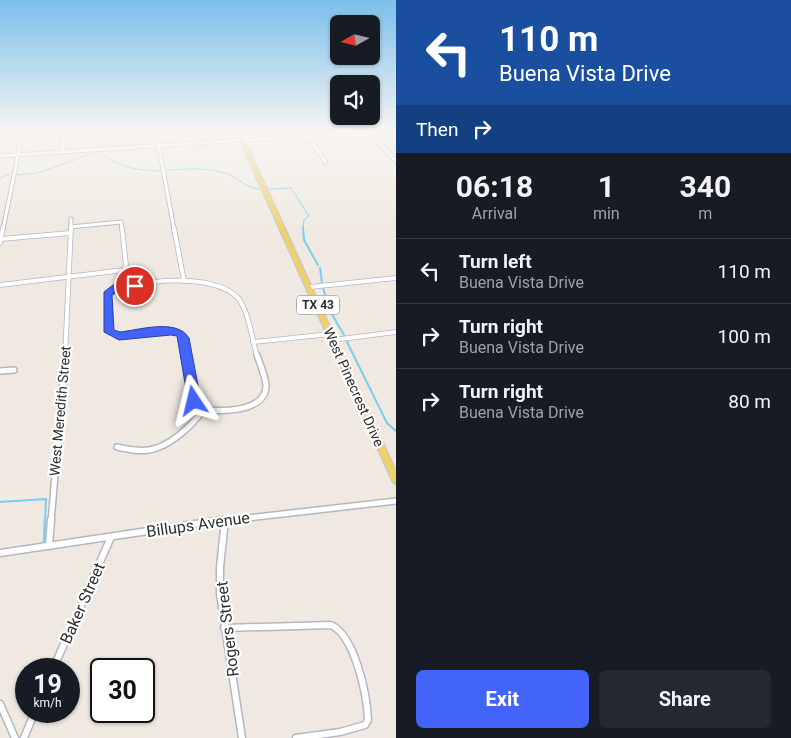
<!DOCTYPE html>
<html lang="en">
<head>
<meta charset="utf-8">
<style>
  body { margin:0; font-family:Roboto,sans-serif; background:#242831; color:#f1f3f6; height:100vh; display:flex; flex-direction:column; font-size:19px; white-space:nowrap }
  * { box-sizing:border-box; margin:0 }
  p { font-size:16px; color:#9ea1a6 }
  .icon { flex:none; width:28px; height:28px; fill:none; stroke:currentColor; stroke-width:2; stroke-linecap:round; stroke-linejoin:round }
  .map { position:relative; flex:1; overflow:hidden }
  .details { display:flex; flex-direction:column; background:#171b24; width:395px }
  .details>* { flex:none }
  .guide { background:#1a4fa0; color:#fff; overflow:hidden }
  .needle { width:32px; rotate:262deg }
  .buttons { position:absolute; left:330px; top:15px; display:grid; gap:10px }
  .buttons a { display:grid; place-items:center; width:50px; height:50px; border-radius:8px; background:#171b24; box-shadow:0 1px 4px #0004; font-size:25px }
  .speed { position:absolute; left:15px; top:658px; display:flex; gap:10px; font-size:25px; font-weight:700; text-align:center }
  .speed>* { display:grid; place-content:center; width:65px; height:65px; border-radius:50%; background:#171b24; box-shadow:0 1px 4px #0004; line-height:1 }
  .speed small { font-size:12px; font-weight:400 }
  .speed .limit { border:2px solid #111; border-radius:8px; background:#fff; color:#111 }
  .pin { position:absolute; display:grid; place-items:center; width:42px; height:42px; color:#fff; margin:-21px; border:2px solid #fff; border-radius:50%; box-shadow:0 1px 5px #0007 }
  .me { position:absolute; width:55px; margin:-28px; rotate:350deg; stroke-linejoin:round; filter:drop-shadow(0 0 4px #0008) }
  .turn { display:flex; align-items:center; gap:18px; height:105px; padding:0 20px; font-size:22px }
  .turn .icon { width:65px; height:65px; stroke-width:2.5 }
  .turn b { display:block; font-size:35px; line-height:42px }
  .then { display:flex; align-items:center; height:48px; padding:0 20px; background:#0003; gap:10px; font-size:19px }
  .eta { display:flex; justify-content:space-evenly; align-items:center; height:85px; text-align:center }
  .eta b { font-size:30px; font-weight:700; line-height:35px }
  .primary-button { display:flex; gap:10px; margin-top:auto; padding:10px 20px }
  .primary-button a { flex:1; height:58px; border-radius:8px; background:#4264fb; color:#fff; font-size:20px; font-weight:700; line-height:58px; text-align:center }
  .primary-button a+a { background:#242831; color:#f1f3f6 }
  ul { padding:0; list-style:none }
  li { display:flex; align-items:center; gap:15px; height:65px; padding:0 20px; border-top:1px solid #363941 }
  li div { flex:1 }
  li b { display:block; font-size:19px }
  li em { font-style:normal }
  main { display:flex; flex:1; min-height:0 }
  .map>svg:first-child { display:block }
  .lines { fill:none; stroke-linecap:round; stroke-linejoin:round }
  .stream-far2 { stroke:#75cff0; stroke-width:1 }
  .stream-far1 { stroke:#75cff0; stroke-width:2 }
  .stream { stroke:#75cff0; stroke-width:2.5 }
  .minor-far3-casing { stroke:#b4b7c1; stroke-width:5 }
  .minor-far2-casing { stroke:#b4b7c1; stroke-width:5.5 }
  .minor-far1-casing { stroke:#b4b7c1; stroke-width:8 }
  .minor-casing { stroke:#b4b7c1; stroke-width:9 }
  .tertiary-casing { stroke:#b4b7c1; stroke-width:5 }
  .primary-casing { stroke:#c9c9c9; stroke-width:3 }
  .minor-far3 { stroke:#fff; stroke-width:3 }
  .minor-far2 { stroke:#fff; stroke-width:4 }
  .minor-far1 { stroke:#fff; stroke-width:5 }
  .minor { stroke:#fff; stroke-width:6 }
  .tertiary { stroke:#fff; stroke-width:3 }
  .primary { fill:#f2d163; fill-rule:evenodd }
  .route { fill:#4264fb; stroke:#2b41a3 }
  .labels { text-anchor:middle; stroke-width:4.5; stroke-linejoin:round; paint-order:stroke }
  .shield { fill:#fff; stroke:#6d6d6d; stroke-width:1 }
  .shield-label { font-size:12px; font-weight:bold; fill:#2e2e2e }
  .street-label { font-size:14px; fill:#2e2e2e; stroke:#fff }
  .near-street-label { font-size:16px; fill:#2e2e2e; stroke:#fff }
</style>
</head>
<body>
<main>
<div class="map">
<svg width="396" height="738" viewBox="0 0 396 738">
  <rect width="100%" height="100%" fill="#efe9e1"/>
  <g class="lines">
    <g class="stream-far2">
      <polyline points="99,131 100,147"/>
      <path d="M100,152c15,15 41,19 61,19"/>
      <path d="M166,170c20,-1 43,-3 62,4 12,5 18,14 31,15"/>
      <polyline points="18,175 37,173 100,151"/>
      <polyline points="0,178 9,175"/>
      <polyline points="270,189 291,188 309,216 304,220 303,229"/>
    </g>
    <g class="stream-far1">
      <polyline points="303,228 304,240 318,265"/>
      <polyline points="320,268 322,283"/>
      <polyline points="323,288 330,311 344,335"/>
      <polyline points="347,342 387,423 396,431"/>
      <polyline points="0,502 46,499 45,522"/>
    </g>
    <polyline class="stream" points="44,541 45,520"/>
    <g class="minor-far3-casing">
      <g id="minor-far3">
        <polyline points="156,131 174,229"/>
        <polyline points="196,131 199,143"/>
        <polyline points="0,132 13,131"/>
        <polyline points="371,134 396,161"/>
        <polyline points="309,137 326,163"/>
        <polyline points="242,140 396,133"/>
        <polyline points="62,152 63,131"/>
        <polyline points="70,227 121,222 122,229"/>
        <polyline points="3,229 23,131"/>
        <polyline points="71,229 71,219"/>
      </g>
    </g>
    <g class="minor-far2-casing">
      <g id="minor-far2">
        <polyline points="174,228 184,281"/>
        <polyline points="1,239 70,233"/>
        <polyline points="0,243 3,228"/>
        <polyline points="0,285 124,270 126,265 122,228"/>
        <polyline points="310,287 396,278"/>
        <polyline points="333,340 396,332"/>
        <polyline points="253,342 330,334"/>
        <polyline points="65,356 71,228"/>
        <path d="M187,356l-3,-17 -5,-6c-24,-6 -47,8 -70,-1l-2,-38c26,-15 108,-22 131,4 11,14 14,41 19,58"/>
      </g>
    </g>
    <g class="minor-far1-casing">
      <g id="minor-far1">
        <path d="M187,355l8,46 4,7c17,5 68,5 67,-23 -1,-10 -6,-21 -9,-30"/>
        <polyline points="0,371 14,370"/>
        <path d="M117,447c10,2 22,5 32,3 20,-3 43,-24 54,-40"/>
        <polyline points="51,522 65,355"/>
        <polyline points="213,522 396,501"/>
      </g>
    </g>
    <g class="minor-casing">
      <g id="minor">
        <polyline points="225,520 220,567 220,594 242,738"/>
        <polyline points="49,546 51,520"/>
        <polyline points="0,553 222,520"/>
        <path d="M224,628l107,-3c24,11 36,70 37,95l-3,5 -25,7 -44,6"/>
        <polyline points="53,669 111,537"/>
        <polyline points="0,704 15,738"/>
        <polyline points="24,738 35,711"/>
      </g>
    </g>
    <g class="tertiary-casing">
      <polyline id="tertiary" points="0,156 242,140"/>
    </g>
    <g class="primary-casing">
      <polygon id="primary" points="236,131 240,131 396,472 396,484 393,482"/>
    </g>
    <use href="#minor-far3" class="minor-far3"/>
    <use href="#minor-far2" class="minor-far2"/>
    <use href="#minor-far1" class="minor-far1"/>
    <use href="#minor" class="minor"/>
    <use href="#tertiary" class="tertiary"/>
    <use href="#primary" class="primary"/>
  </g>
  <linearGradient id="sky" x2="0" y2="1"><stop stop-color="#7abfeb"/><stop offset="0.56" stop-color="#f8f5f2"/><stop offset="1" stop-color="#f8f5f2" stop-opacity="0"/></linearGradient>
  <rect width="396" height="235" fill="url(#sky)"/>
  <path class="route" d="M135,282l5,4 -1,2 -20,3 -7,4 2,35 6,2c19,-2 57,-14 69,6l12,63 -2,4h-9l-2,-4 -11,-65 -6,-1 -52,5 -15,-8v-40l9,-7z"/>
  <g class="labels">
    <rect class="shield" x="297" y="295.5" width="42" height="19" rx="4"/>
    <g class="shield-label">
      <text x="318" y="309">TX 43</text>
    </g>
    <g class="street-label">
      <text transform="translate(354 387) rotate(66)" y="5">West Pinecrest Drive</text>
      <text transform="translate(60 411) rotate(-85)" y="5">West Meredith Street</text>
    </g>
    <g class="near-street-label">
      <text transform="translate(198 524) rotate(-8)" y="6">Billups Avenue</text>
      <text transform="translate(82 603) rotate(-66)" y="6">Baker Street</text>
      <text transform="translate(227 629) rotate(-97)" y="6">Rogers Street</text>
    </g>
  </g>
</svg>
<div class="buttons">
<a><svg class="needle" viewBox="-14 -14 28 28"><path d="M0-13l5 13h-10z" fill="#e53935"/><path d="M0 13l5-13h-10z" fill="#9ea1a6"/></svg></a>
<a><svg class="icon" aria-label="sound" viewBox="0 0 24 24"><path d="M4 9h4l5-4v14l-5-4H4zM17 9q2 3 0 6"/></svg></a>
</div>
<div class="speed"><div>19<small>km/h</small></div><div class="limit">30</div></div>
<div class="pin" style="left:135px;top:286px;background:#d93025"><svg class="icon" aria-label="arrive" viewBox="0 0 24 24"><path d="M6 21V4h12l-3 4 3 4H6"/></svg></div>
<svg class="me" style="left:194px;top:401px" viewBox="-20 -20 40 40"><path d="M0-17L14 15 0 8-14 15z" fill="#4264fb" stroke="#fff" stroke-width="4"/></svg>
</div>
<section class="details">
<div class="guide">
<div class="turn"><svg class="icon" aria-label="left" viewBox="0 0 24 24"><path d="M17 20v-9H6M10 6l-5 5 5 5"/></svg><div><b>110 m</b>Buena Vista Drive</div></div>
<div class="then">Then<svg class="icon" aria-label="right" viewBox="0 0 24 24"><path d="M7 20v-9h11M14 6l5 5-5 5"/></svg></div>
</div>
<div class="eta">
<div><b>06:18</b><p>Arrival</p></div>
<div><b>1</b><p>min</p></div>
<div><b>340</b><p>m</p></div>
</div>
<ul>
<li><svg class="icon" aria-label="left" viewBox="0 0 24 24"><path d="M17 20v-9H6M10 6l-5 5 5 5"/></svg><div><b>Turn left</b><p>Buena Vista Drive</p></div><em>110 m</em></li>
<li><svg class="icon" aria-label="right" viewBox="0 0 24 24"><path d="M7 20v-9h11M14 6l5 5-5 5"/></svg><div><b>Turn right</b><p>Buena Vista Drive</p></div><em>100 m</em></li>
<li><svg class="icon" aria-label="right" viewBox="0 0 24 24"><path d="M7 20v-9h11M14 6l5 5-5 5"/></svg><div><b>Turn right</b><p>Buena Vista Drive</p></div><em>80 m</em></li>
</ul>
<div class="primary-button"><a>Exit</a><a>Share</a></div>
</section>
</main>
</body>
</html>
